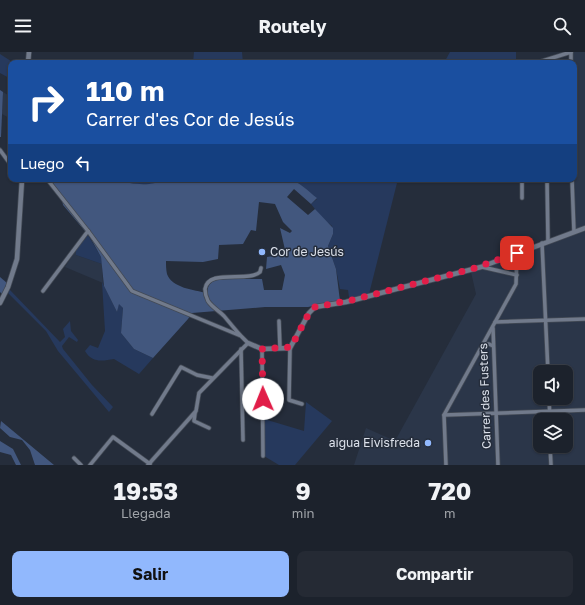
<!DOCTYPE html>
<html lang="es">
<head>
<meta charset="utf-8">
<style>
  body { margin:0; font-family:"Golos Text",sans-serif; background:#252a34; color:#f1f3f6; height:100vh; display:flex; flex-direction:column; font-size:15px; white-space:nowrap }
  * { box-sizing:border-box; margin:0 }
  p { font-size:13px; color:#a0a4a9 }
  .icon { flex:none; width:22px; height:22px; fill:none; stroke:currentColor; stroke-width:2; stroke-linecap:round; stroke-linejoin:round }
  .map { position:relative; height:413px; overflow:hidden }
  .panel { display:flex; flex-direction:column; background:#1c222c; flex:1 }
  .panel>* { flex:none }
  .hud { position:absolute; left:8px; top:8px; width:569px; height:122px; border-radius:8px; box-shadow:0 1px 3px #0004,0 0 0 1px #3a3f48; background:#1a4fa0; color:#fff; overflow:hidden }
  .fabs { position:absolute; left:533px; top:313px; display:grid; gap:8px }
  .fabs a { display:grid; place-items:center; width:40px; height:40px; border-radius:8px; background:#1c222c; box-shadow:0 1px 3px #0004,0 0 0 1px #3a3f48; font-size:20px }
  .pin { position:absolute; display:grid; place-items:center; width:34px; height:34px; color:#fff; margin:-17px; border-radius:8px; box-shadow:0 2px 6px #0006 }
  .me { position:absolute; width:44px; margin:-22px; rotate:359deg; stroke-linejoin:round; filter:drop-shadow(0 0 3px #0008) }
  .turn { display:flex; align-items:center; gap:14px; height:84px; padding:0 12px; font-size:18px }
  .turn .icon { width:52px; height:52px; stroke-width:2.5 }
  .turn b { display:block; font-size:28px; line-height:34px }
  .then { display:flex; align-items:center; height:38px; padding:0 12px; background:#0003; gap:8px; font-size:15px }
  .eta { display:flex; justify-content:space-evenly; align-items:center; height:68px; text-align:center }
  .eta b { font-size:24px; font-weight:700; line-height:28px }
  .cta { display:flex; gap:8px; margin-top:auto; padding:8px 12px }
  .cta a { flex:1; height:46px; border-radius:8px; background:#91b8fd; color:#111; font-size:16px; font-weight:700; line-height:46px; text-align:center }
  .cta a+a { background:#252a34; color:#f1f3f6 }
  header { display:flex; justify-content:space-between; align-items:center; height:52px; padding:0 12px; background:#1c222c; font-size:18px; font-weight:700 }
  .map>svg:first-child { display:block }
  .built { fill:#2b3649; fill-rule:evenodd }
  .green { fill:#26395d }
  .forest { fill:#42577e; fill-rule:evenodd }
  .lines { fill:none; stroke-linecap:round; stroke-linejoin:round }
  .minor-casing { stroke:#434a55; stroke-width:5 }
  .tertiary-casing { stroke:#434a55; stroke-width:6 }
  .minor { stroke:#717a8b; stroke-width:3.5 }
  .tertiary { stroke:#717a8b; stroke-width:4.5 }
  .route { stroke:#e11d48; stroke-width:7; stroke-dasharray:0 12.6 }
  .poi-dot { fill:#91b8fd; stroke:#252d3b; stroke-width:1.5 }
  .labels { text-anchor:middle; stroke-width:3; stroke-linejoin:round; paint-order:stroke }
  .poi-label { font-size:12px; fill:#dbe0ea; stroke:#252d3b; text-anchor:start }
  .street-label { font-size:12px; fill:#dbe0ea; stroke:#252d3b }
</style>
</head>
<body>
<header><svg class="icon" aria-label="menu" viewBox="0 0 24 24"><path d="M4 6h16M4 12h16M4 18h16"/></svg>Routely<svg class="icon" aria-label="search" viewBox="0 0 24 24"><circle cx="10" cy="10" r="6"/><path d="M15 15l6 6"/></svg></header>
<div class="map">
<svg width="585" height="413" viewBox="0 0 585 413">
  <rect width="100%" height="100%" fill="#252d3b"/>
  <g class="built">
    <path d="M572,0h13v413h-231l12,-37 29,13 81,-147 -5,-22 104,-38 -2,-55 1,-116h-2zM540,320h26v26h-26zM540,368h26v26h-26z"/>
    <polygon points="3,40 11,45 11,67 2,62"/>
    <polygon points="76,198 76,203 102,212 103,231 65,215"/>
  </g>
  <g class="green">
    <polygon points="194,0 242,0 243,11 193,11"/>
    <polygon points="450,0 516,0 516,11 447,11 445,9"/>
    <polygon points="0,2 14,11 11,11 11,27 0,21"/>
    <path d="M129,127h36c-9,7 -25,6 -35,4z"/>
    <polygon points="292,127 398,127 369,242 352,247 349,245 348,238 340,237 336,217 328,194 333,182 332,174 322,166 311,152 317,147"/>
    <polygon points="88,183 101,205 102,212 76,203 76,198"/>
    <path d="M102,230l15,30 2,-9 4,5 -2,25 13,16 19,9 -14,16 -25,-15c-12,2 -22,4 -29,-8l5,-6 8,3 7,-17z"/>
    <polygon points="9,237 60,290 65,285 63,277 70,269 71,279 78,288 77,290 69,285 62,294 63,297 92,333 113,355 109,360 58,299 46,279 8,241"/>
    <polygon points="306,350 332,369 295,413 279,413 264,404 264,367 304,379"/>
  </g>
  <g class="forest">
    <polygon points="0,38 3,40 1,85 0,85"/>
    <path d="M50,127h27l8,2 4,-2h40l1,4c11,2 26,2 35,-4h100l6,4h8c14,-10 27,7 38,15l-6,6 -17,-15 -7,8 21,18 7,-6 18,19v6l-5,12 8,23 4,32 -32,6h-43l-73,6 -4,6 -35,39 -19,-9 -13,-16 2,-25 -4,-4 -2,8 -13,-26 -3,-29 -11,-20 -27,-32 -2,-11zM259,150l16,2 8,18 9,9 -2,2 -10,-5 6,26 -19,3 -1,12 15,-4 4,10 -3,15h-18l-2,-11h-44c-8,3 -10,6 -11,14 -13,-3 -35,-5 -40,-19 -1,-4 -1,-9 -1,-13l37,1 15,-3 1,-14 24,-1 8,-14 5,1z"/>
    <polygon points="0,225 7,231 2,242 0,240"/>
    <polygon points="1,369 54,413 35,413 30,398 22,388 10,385 0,376"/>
    <polygon points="0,389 13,397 21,413 16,413 11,403 0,400"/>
  </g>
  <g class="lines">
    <g class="minor-casing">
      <g id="minor">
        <polyline points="536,11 571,0"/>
        <polyline points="571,11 571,0"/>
        <polyline points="0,98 11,113"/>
        <polyline points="47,127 88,179 132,239 241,284 248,291 199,341 196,359 148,413"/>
        <polyline points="522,127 522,146"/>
        <polyline points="547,127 548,189"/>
        <polyline points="572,127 574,180"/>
        <polyline points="542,191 548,320"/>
        <polyline points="482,215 517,223"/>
        <polyline points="43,239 88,179"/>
        <polyline points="279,269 280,296"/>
        <polyline points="495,270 585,267"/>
        <polyline points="493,276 498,413"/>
        <path d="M240,283c-6,-7 -11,-13 -16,-19 -5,-5 -12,-9 -16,-15 -2,-4 -3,-8 -3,-12 3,-21 43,-6 55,-17l1,-4"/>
        <polyline points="483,293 489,292 493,294"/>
        <polyline points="290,296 289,348 302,352"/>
        <polyline points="241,297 243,388"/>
        <polyline points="262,297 263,404"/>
        <polyline points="549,346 550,368"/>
        <polyline points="195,361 194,369 209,376"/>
        <polyline points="152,362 181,315 197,323 212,326"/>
        <polyline points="444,363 585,358"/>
        <polyline points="550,394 551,413"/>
        <polyline points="74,406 81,413"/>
        <polyline points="90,413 113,385 150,412"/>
        <polyline points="446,413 444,363 516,232 517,201"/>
      </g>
    </g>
    <g class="tertiary-casing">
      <g id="tertiary">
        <polyline points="28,11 29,0"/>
        <polyline points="0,251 8,235 17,207 22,127"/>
        <polyline points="248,291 262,297 290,296 309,261 315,255 346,250 481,215 585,176"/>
      </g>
    </g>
    <use href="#minor" class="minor"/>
    <use href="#tertiary" class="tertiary"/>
  </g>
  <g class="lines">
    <polyline class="route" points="263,347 262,297 291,295 309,261 315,255 352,248 472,217 517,201"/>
  </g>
  <g class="poi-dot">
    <circle cx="262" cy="200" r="4"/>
    <circle cx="428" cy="391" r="4"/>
  </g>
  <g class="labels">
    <g class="poi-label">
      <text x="270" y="204">Cor de Jesús</text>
      <text x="420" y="395" text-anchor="end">aigua Eivisfreda</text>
    </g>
    <g class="street-label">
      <text transform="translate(485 344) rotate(-92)" y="4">Carrer des Fusters</text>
    </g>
  </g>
</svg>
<div class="fabs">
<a><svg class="icon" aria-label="sound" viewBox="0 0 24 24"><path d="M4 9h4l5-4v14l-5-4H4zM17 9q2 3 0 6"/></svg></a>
<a><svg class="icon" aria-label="layers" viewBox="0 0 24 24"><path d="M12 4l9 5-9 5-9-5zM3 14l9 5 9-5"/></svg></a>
</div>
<div class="pin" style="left:517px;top:201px;background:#d93025"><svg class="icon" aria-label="arrive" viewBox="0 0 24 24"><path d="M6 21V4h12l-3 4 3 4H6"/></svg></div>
<svg class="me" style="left:263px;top:347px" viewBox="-20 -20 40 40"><circle r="19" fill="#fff"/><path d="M0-13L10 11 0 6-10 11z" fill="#e11d48"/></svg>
<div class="hud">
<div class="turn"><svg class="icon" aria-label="right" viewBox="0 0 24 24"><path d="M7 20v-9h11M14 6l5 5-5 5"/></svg><div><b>110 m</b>Carrer d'es Cor de Jesús</div></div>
<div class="then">Luego<svg class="icon" aria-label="left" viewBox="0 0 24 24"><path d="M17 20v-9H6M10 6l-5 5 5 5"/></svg></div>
</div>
</div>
<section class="panel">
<div class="eta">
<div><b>19:53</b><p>Llegada</p></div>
<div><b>9</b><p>min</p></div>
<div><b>720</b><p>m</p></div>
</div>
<div class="cta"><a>Salir</a><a>Compartir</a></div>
</section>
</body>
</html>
